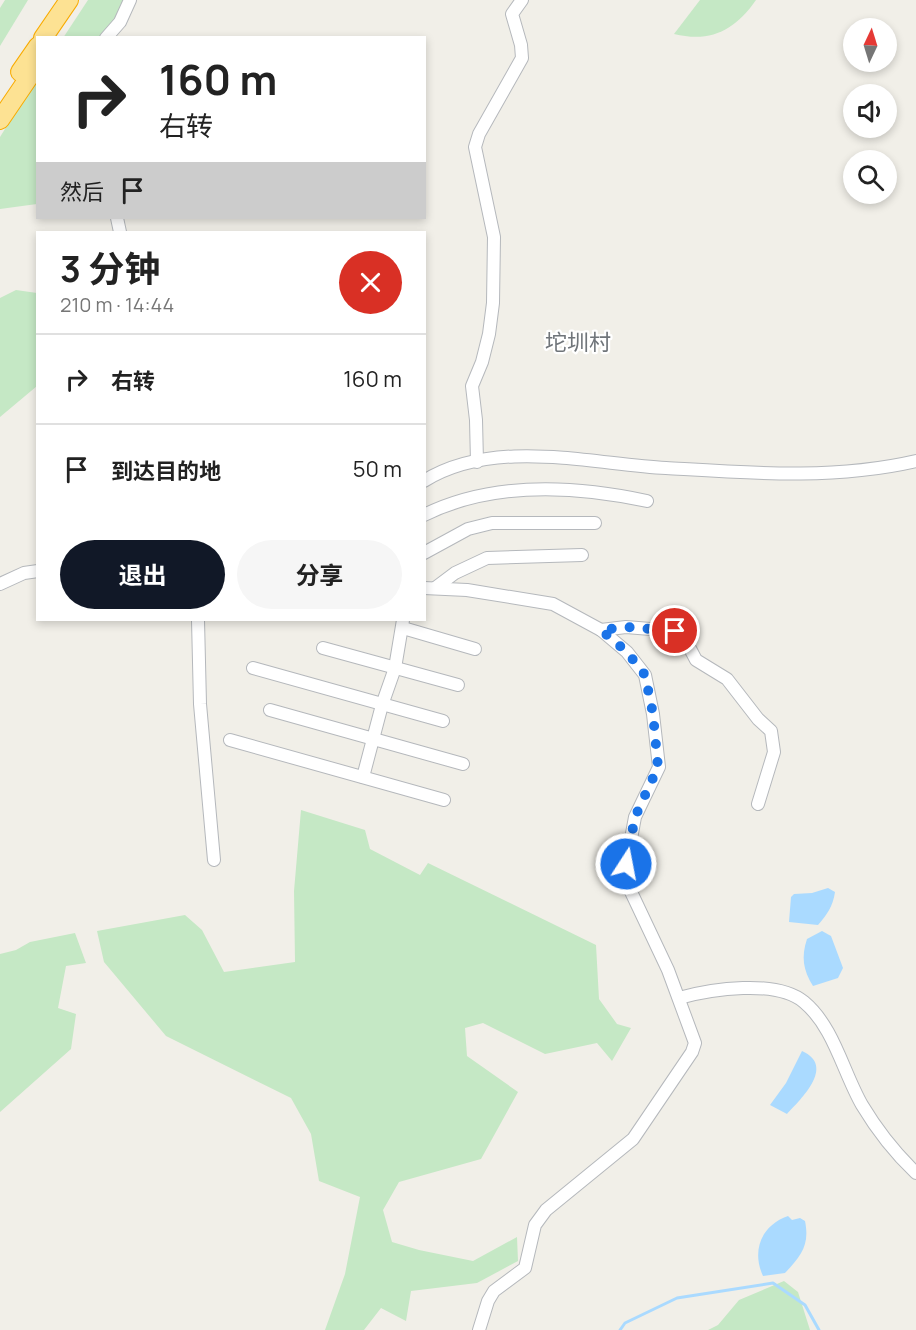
<!DOCTYPE html>
<html lang="zh">
<head>
<meta charset="utf-8">
<style>
  body { margin:0; font-family:Manrope,"Noto Sans SC",sans-serif; background:#f6f6f6; color:#222; height:100vh; display:flex; flex-direction:column; font-size:22px; white-space:nowrap }
  * { box-sizing:border-box; margin:0 }
  p { font-size:20px; color:#767676 }
  .icon { flex:none; width:33px; height:33px; fill:none; stroke:currentColor; stroke-width:2; stroke-linecap:round; stroke-linejoin:round }
  .map { position:relative; flex:1; overflow:hidden }
  .panel { position:absolute; left:36px; top:231px; width:390px; height:390px; display:flex; flex-direction:column; background:#fff; border-radius:0px; box-shadow:0 3px 9px #0003 }
  .panel>* { flex:none }
  .top-card { position:absolute; left:36px; top:36px; width:390px; height:183px; border-radius:0px; box-shadow:0 3px 9px #0003; background:#fff; color:#222; overflow:hidden }
  .needle { width:39px; rotate:4deg }
  .fabs { position:absolute; left:843px; top:18px; display:grid; gap:12px }
  .fabs a { display:grid; place-items:center; width:54px; height:54px; border-radius:50%; background:#fff; box-shadow:0 3px 9px #0003; font-size:30px }
  .pin { position:absolute; display:grid; place-items:center; width:51px; height:51px; color:#fff; margin:-26px; border:3px solid #fff; border-radius:50%; box-shadow:0 2px 6px #0007 }
  .me { position:absolute; width:66px; margin:-33px; rotate:11deg; stroke-linejoin:round; filter:drop-shadow(0 0 4px #0008) }
  .turn { display:flex; align-items:center; gap:21px; height:126px; padding:0 24px; font-size:27px }
  .turn .icon { width:78px; height:78px; stroke-width:2.5 }
  .turn b { display:block; font-size:42px; line-height:51px }
  .then { display:flex; align-items:center; height:57px; padding:0 24px; background:#0003; gap:12px; font-size:22px }
  .round { display:grid; place-items:center; flex:none; width:63px; height:63px; border-radius:32px; background:#f6f6f6 }
  .headline { display:flex; align-items:center; justify-content:space-between; height:102px; padding:0 24px }
  h1 { font-size:36px; font-weight:700; line-height:45px }
  .cta { display:flex; gap:12px; margin-top:auto; padding:12px 24px }
  .cta a { flex:1; height:69px; border-radius:36px; background:#111827; color:#fff; font-size:24px; font-weight:700; line-height:69px; text-align:center }
  .cta a+a { background:#f6f6f6; color:#222 }
  ul { padding:0; list-style:none }
  li { display:flex; align-items:center; gap:18px; height:90px; padding:0 24px; border-top:2px solid #e0e0e0 }
  li div { flex:1 }
  li b { display:block; font-size:22px }
  li em { font-style:normal }
  .map>svg:first-child { display:block }
  .green { fill:#c5e8c5 }
  .water { fill:#aadaff }
  .lines { fill:none; stroke-linecap:round; stroke-linejoin:round }
  .stream { stroke:#aadaff; stroke-width:3 }
  .minor-casing { stroke:#b5b8bc; stroke-width:14 }
  .highway-casing { stroke:#f9ab00; stroke-width:20 }
  .minor { stroke:#fff; stroke-width:12 }
  .highway { stroke:#fde293; stroke-width:18 }
  .route { stroke:#1a73e8; stroke-width:10; stroke-dasharray:0 18 }
  .labels { text-anchor:middle; stroke-width:4.5; stroke-linejoin:round; paint-order:stroke }
  .quarter-label { font-size:22px; fill:#70757a; stroke:#fff }
</style>
</head>
<body>
<div class="map">
<svg width="916" height="1330" viewBox="0 0 916 1330">
  <rect width="100%" height="100%" fill="#f1efe8"/>
  <g class="green">
    <polygon points="5,0 28,0 0,46 0,8"/>
    <polygon points="88,0 130,0 106,37 63,38"/>
    <path d="M700,0h56c-21,30 -45,43 -82,34z"/>
    <polygon points="37,78 37,204 0,209 0,137"/>
    <polygon points="16,290 37,293 37,386 0,417 0,298"/>
    <polygon points="301,810 365,830 370,849 420,875 428,863 596,945 599,999 617,1024 631,1028 612,1061 597,1043 545,1054 483,1023 465,1028 467,1056 518,1092 481,1159 399,1182 383,1210 392,1242 419,1250 473,1261 517,1237 518,1261 477,1283 411,1291 406,1321 381,1308 364,1330 325,1330 345,1274 360,1197 319,1181 311,1134 291,1098 166,1036 104,962 97,931 185,915 202,930 224,972 295,962 294,891"/>
    <polygon points="75,933 86,963 66,966 58,1008 76,1014 71,1049 0,1112 0,954 16,950 30,942"/>
    <polygon points="784,1281 798,1292 810,1330 708,1330 718,1325 739,1300"/>
  </g>
  <g class="water">
    <path d="M828,888l7,4c-2,14 -8,23 -17,33l-29,-3 2,-25 3,-3 18,-1z"/>
    <path d="M822,931l9,5 12,32 -5,10 -25,8c-10,-16 -12,-29 -6,-47z"/>
    <path d="M802,1051c34,15 -1,48 -15,63l-17,-9 16,-22z"/>
    <path d="M788,1216l4,4 8,-2 5,3c5,24 -4,35 -20,52l-22,3c-12,-26 -1,-51 25,-60z"/>
  </g>
  <g class="lines">
    <polyline class="stream" points="620,1330 625,1323 677,1298 773,1283 805,1305 819,1330"/>
    <g class="minor-casing">
      <g id="minor">
        <polyline points="106,38 120,22 130,0"/>
        <polyline points="117,218 120,232"/>
        <polyline points="477,462 476,420 472,386 482,362 489,334 493,303 494,237 475,147 479,134 522,58 521,45 512,14 522,0"/>
        <path d="M424,481c71,-44 167,-17 242,-13 84,5 168,12 250,-7"/>
        <path d="M424,515c69,-34 149,-30 223,-14"/>
        <polyline points="424,553 468,529 492,523 595,523"/>
        <polyline points="0,584 24,573 38,571"/>
        <polyline points="424,588 467,590 553,604 601,630 627,652 645,675 653,714 659,767 635,817 624,877 668,970 695,1043 692,1052 633,1139 546,1210 535,1225 525,1268 494,1291 488,1301 479,1330"/>
        <polyline points="435,588 455,573 487,558 582,555"/>
        <polyline points="198,620 200,704 214,860"/>
        <polyline points="403,628 475,649"/>
        <polyline points="601,630 626,627 675,631 686,641 696,660 727,679 758,719 771,731 774,752 758,804"/>
        <polyline points="323,648 458,685"/>
        <polyline points="253,668 443,721"/>
        <polyline points="270,710 463,764"/>
        <polyline points="230,740 444,800"/>
        <polyline points="363,777 382,705 395,668 403,620"/>
        <path d="M679,998c32,-9 97,-19 125,4 30,25 39,70 58,103 15,25 33,48 54,68"/>
      </g>
    </g>
    <g class="highway-casing">
      <g id="highway">
        <polyline points="43,38 69,0"/>
        <polyline points="20,72 38,46"/>
        <polyline points="0,120 38,64"/>
      </g>
    </g>
    <use href="#minor" class="minor"/>
    <use href="#highway" class="highway"/>
  </g>
  <g class="lines">
    <polyline class="route" points="626,864 635,817 658,767 653,714 645,675 627,652 601,630 626,627 675,631"/>
  </g>
  <g class="labels">
    <g class="quarter-label">
      <text x="578" y="350">坨圳村</text>
    </g>
  </g>
</svg>
<div class="fabs">
<a><svg class="needle" viewBox="-14 -14 28 28"><path d="M0-13l5 13h-10z" fill="#e53935"/><path d="M0 13l5-13h-10z" fill="#767676"/></svg></a>
<a><svg class="icon" aria-label="sound" viewBox="0 0 24 24"><path d="M4 9h4l5-4v14l-5-4H4zM17 9q2 3 0 6"/></svg></a>
<a><svg class="icon" aria-label="search" viewBox="0 0 24 24"><circle cx="10" cy="10" r="6"/><path d="M15 15l6 6"/></svg></a>
</div>
<div class="pin" style="left:675px;top:631px;background:#d93025"><svg class="icon" aria-label="arrive" viewBox="0 0 24 24"><path d="M6 21V4h12l-3 4 3 4H6"/></svg></div>
<svg class="me" style="left:626px;top:864px" viewBox="-20 -20 40 40"><circle r="17" fill="#1a73e8" stroke="#fff" stroke-width="3"/><path d="M0-11L8 9 0 5-8 9z" fill="#fff"/></svg>
<div class="top-card">
<div class="turn"><svg class="icon" aria-label="right" viewBox="0 0 24 24"><path d="M7 20v-9h11M14 6l5 5-5 5"/></svg><div><b>160 m</b>右转</div></div>
<div class="then">然后<svg class="icon" aria-label="arrive" viewBox="0 0 24 24"><path d="M6 21V4h12l-3 4 3 4H6"/></svg></div>
</div>
<section class="panel">
<div class="headline"><div><h1>3 分钟</h1><p>210 m · 14:44</p></div><a class="round" style="background:#d93025;color:#fff"><svg class="icon" aria-label="close" viewBox="0 0 24 24"><path d="M6 6l12 12M18 6L6 18"/></svg></a></div>
<ul>
<li><svg class="icon" aria-label="right" viewBox="0 0 24 24"><path d="M7 20v-9h11M14 6l5 5-5 5"/></svg><div><b>右转</b></div><em>160 m</em></li>
<li><svg class="icon" aria-label="arrive" viewBox="0 0 24 24"><path d="M6 21V4h12l-3 4 3 4H6"/></svg><div><b>到达目的地</b></div><em>50 m</em></li>
</ul>
<div class="cta"><a>退出</a><a>分享</a></div>
</section>
</div>
</body>
</html>
